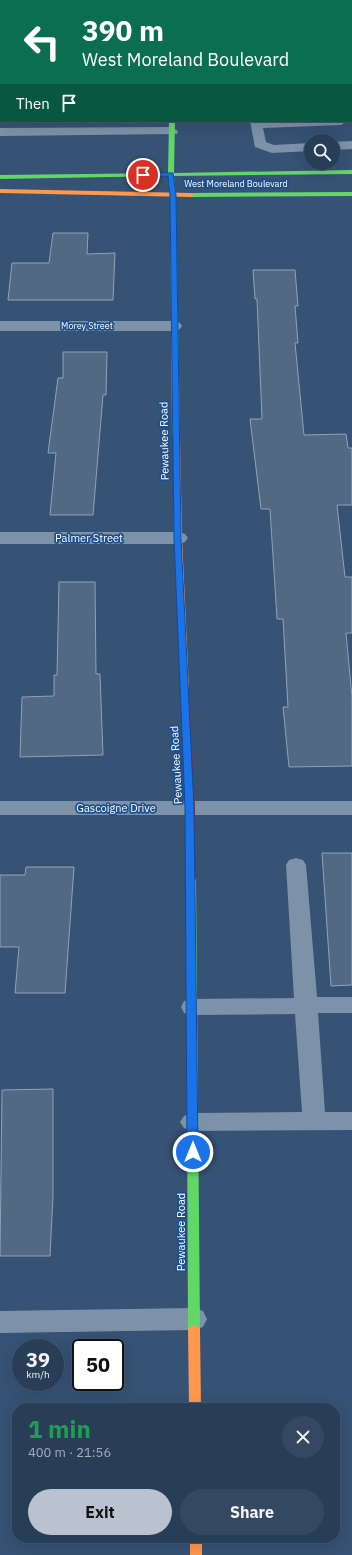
<!DOCTYPE html>
<html lang="en">
<head>
<meta charset="utf-8">
<style>
  body { margin:0; font-family:"IBM Plex Sans",sans-serif; background:#344961; color:#f1f3f6; height:100vh; display:flex; flex-direction:column; font-size:15px; white-space:nowrap }
  * { box-sizing:border-box; margin:0 }
  p { font-size:13px; color:#a5aeba }
  .icon { flex:none; width:22px; height:22px; fill:none; stroke:currentColor; stroke-width:2; stroke-linecap:round; stroke-linejoin:round }
  .map { position:relative; flex:1; overflow:hidden }
  .details { position:absolute; left:12px; top:1403px; width:328px; height:140px; display:flex; flex-direction:column; background:#283e57; border-radius:16px; box-shadow:0 4px 16px #0002,0 0 0 1px #44576d }
  .details>* { flex:none }
  .top-card { position:absolute; left:0px; top:0px; width:352px; height:122px; box-shadow:0 4px 16px #0002,0 0 0 1px #44576d; background:#0b6e4f; color:#fff; overflow:hidden }
  .tools { position:absolute; left:304px; top:134px; display:grid; gap:8px }
  .tools a { display:grid; place-items:center; width:36px; height:36px; border-radius:50%; background:#283e57; box-shadow:0 4px 16px #0002,0 0 0 1px #44576d; font-size:20px }
  .speed { position:absolute; left:12px; top:1339px; display:flex; gap:8px; font-size:20px; font-weight:700; text-align:center }
  .speed>* { display:grid; place-content:center; width:52px; height:52px; border-radius:50%; background:#283e57; box-shadow:0 4px 16px #0002,0 0 0 1px #44576d; line-height:1 }
  .speed small { font-size:10px; font-weight:400 }
  .speed .limit { border:2px solid #111; border-radius:6px; background:#fff; color:#111 }
  .pin { position:absolute; display:grid; place-items:center; width:34px; height:34px; color:#fff; margin:-17px; border:2px solid #fff; border-radius:50%; box-shadow:0 1px 4px #0007 }
  .me { position:absolute; width:44px; margin:-22px; rotate:0deg; stroke-linejoin:round; filter:drop-shadow(0 0 3px #0008) }
  .turn { display:flex; align-items:center; gap:14px; height:84px; padding:0 16px; font-size:18px }
  .turn .icon { width:52px; height:52px; stroke-width:2.5 }
  .turn b { display:block; font-size:28px; line-height:34px }
  .then { display:flex; align-items:center; height:38px; padding:0 16px; background:#0003; gap:8px; font-size:15px }
  .round { display:grid; place-items:center; flex:none; width:42px; height:42px; border-radius:21px; background:#344961 }
  .head { display:flex; align-items:center; justify-content:space-between; height:68px; padding:0 16px }
  h1 { font-size:24px; font-weight:700; line-height:30px; color:#1e9e55 }
  .action { display:flex; gap:8px; margin-top:auto; padding:8px 16px }
  .action a { flex:1; height:46px; border-radius:24px; background:#b9c2ce; color:#111; font-size:16px; font-weight:700; line-height:46px; text-align:center }
  .action a+a { background:#344961; color:#f1f3f6 }
  .map>svg:first-child { display:block }
  .building { fill:#526984; stroke:#92a2b6 }
  .lines { fill:none; stroke-linecap:round; stroke-linejoin:round }
  .lane { fill:#7d92a8; fill-rule:evenodd }
  .street { fill:#7d92a8; fill-rule:evenodd }
  .fast { fill:#63d668; fill-rule:evenodd }
  .slow { fill:#ff974d; fill-rule:evenodd }
  .jam { fill:#b3261e; fill-rule:evenodd }
  .route { fill:#1a73e8; stroke:#114b97 }
  .labels { text-anchor:middle; stroke-width:3.5; stroke-linejoin:round; paint-order:stroke }
  .far-street-label { font-size:9px; fill:#fff; stroke:#1b4f8f }
  .street-label { font-size:11px; fill:#fff; stroke:#1b4f8f }
</style>
</head>
<body>
<div class="map">
<svg width="352" height="1555" viewBox="0 0 352 1555">
  <rect width="100%" height="100%" fill="#365274"/>
  <g class="building">
    <polygon points="53,233 88,233 87,254 115,253 113,300 8,300 12,263 49,263"/>
    <polygon points="253,270 295,270 298,306 295,306 298,343 295,343 304,435 346,434 348,448 352,448 352,505 337,505 345,577 352,577 352,633 346,633 352,697 352,766 289,767 283,707 288,707 283,619 277,619 270,509 261,509 250,419 262,419 257,299 255,299"/>
    <polygon points="63,352 107,352 106,395 103,395 93,515 50,515 56,453 48,453 58,378 63,378"/>
    <polygon points="59,582 95,582 96,674 100,674 103,755 20,757 22,697 54,696 54,675 57,675"/>
    <polygon points="322,853 352,853 352,985 331,986"/>
    <polygon points="26,867 74,867 65,993 15,993 19,947 0,947 0,875 25,875"/>
    <polygon points="53,1089 53,1196 50,1256 0,1256 2,1090"/>
  </g>
  <g class="lines">
    <g class="lane">
      <rect x="351" y="92" width="1" height="8"/>
      <polygon points="250,121 347,121 341,125 263,128 266,142 274,145 311,143 311,151 272,153 255,147"/>
      <polygon points="172,127 178,131 177,134 0,136 0,128"/>
      <polygon points="352,141 352,149 333,150 333,142"/>
      <polygon points="296,858 303,860 306,865 317,997 352,997 352,1013 318,1013 325,1112 352,1112 352,1130 192,1131 184,1128 180,1122 184,1116 192,1113 302,1112 295,1014 192,1015 184,1013 181,1007 184,1001 192,999 294,998 286,865 289,860"/>
      <polygon points="194,1308 203,1311 207,1319 203,1327 194,1330 0,1333 0,1311"/>
    </g>
    <g class="street">
      <polygon points="0,321 174,321 180,323 182,326 180,329 174,331 0,331"/>
      <polygon points="0,532 178,532 185,534 188,538 185,542 178,544 0,544"/>
      <rect x="0" y="801" width="352" height="14"/>
    </g>
    <g class="fast">
      <polygon points="169,121 175,121 174,173 352,170 352,174 174,176 176,195 180,434 176,436 172,434 170,195 168,176 0,179 0,175 168,173"/>
      <polygon points="352,192 352,196 191,197 188,195 191,193"/>
      <polygon points="191,876 196,879 200,1330 198,1333 194,1335 190,1333 188,1330 186,879"/>
    </g>
    <g class="slow">
      <polygon points="0,189 191,193 194,195 191,197 0,193"/>
      <polygon points="173,432 176,432 180,434 182,538 189,688 185,691 181,688 174,538"/>
      <polygon points="194,1325 198,1327 200,1330 201,1408 189,1408 188,1330 190,1327"/>
      <rect x="190" y="1538" width="12" height="17"/>
    </g>
    <g class="jam">
      <polygon points="215,0 221,0 214,1"/>
      <polygon points="185,685 189,688 195,807 196,879 191,882 186,879 185,807 181,688"/>
    </g>
  </g>
  <polygon class="route" points="141,173 173,173 176,195 181,538 194,807 198,1152 193,1156 187,1152 185,807 174,538 170,195 168,176 143,177 141,176"/>
  <g class="labels">
    <g class="far-street-label">
      <text x="236" y="187">West Moreland Boulevard</text>
      <text x="87" y="329">Morey Street</text>
    </g>
    <g class="street-label">
      <text transform="translate(164 441) rotate(-91)" y="4">Pewaukee Road</text>
      <text x="89" y="542">Palmer Street</text>
      <text transform="translate(176 765) rotate(-93)" y="4">Pewaukee Road</text>
      <text x="116" y="812">Gascoigne Drive</text>
      <text transform="translate(181 1232) rotate(-90)" y="4">Pewaukee Road</text>
    </g>
  </g>
</svg>
<div class="tools">
<a><svg class="icon" aria-label="search" viewBox="0 0 24 24"><circle cx="10" cy="10" r="6"/><path d="M15 15l6 6"/></svg></a>
</div>
<div class="speed"><div>39<small>km/h</small></div><div class="limit">50</div></div>
<div class="pin" style="left:143px;top:175px;background:#d93025"><svg class="icon" aria-label="arrive" viewBox="0 0 24 24"><path d="M6 21V4h12l-3 4 3 4H6"/></svg></div>
<svg class="me" style="left:193px;top:1152px" viewBox="-20 -20 40 40"><circle r="17" fill="#1a73e8" stroke="#fff" stroke-width="3"/><path d="M0-11L8 9 0 5-8 9z" fill="#fff"/></svg>
<div class="top-card">
<div class="turn"><svg class="icon" aria-label="left" viewBox="0 0 24 24"><path d="M17 20v-9H6M10 6l-5 5 5 5"/></svg><div><b>390 m</b>West Moreland Boulevard</div></div>
<div class="then">Then<svg class="icon" aria-label="arrive" viewBox="0 0 24 24"><path d="M6 21V4h12l-3 4 3 4H6"/></svg></div>
</div>
<section class="details">
<div class="head"><div><h1>1 min</h1><p>400 m · 21:56</p></div><a class="round"><svg class="icon" aria-label="close" viewBox="0 0 24 24"><path d="M6 6l12 12M18 6L6 18"/></svg></a></div>
<div class="action"><a>Exit</a><a>Share</a></div>
</section>
</div>
</body>
</html>
